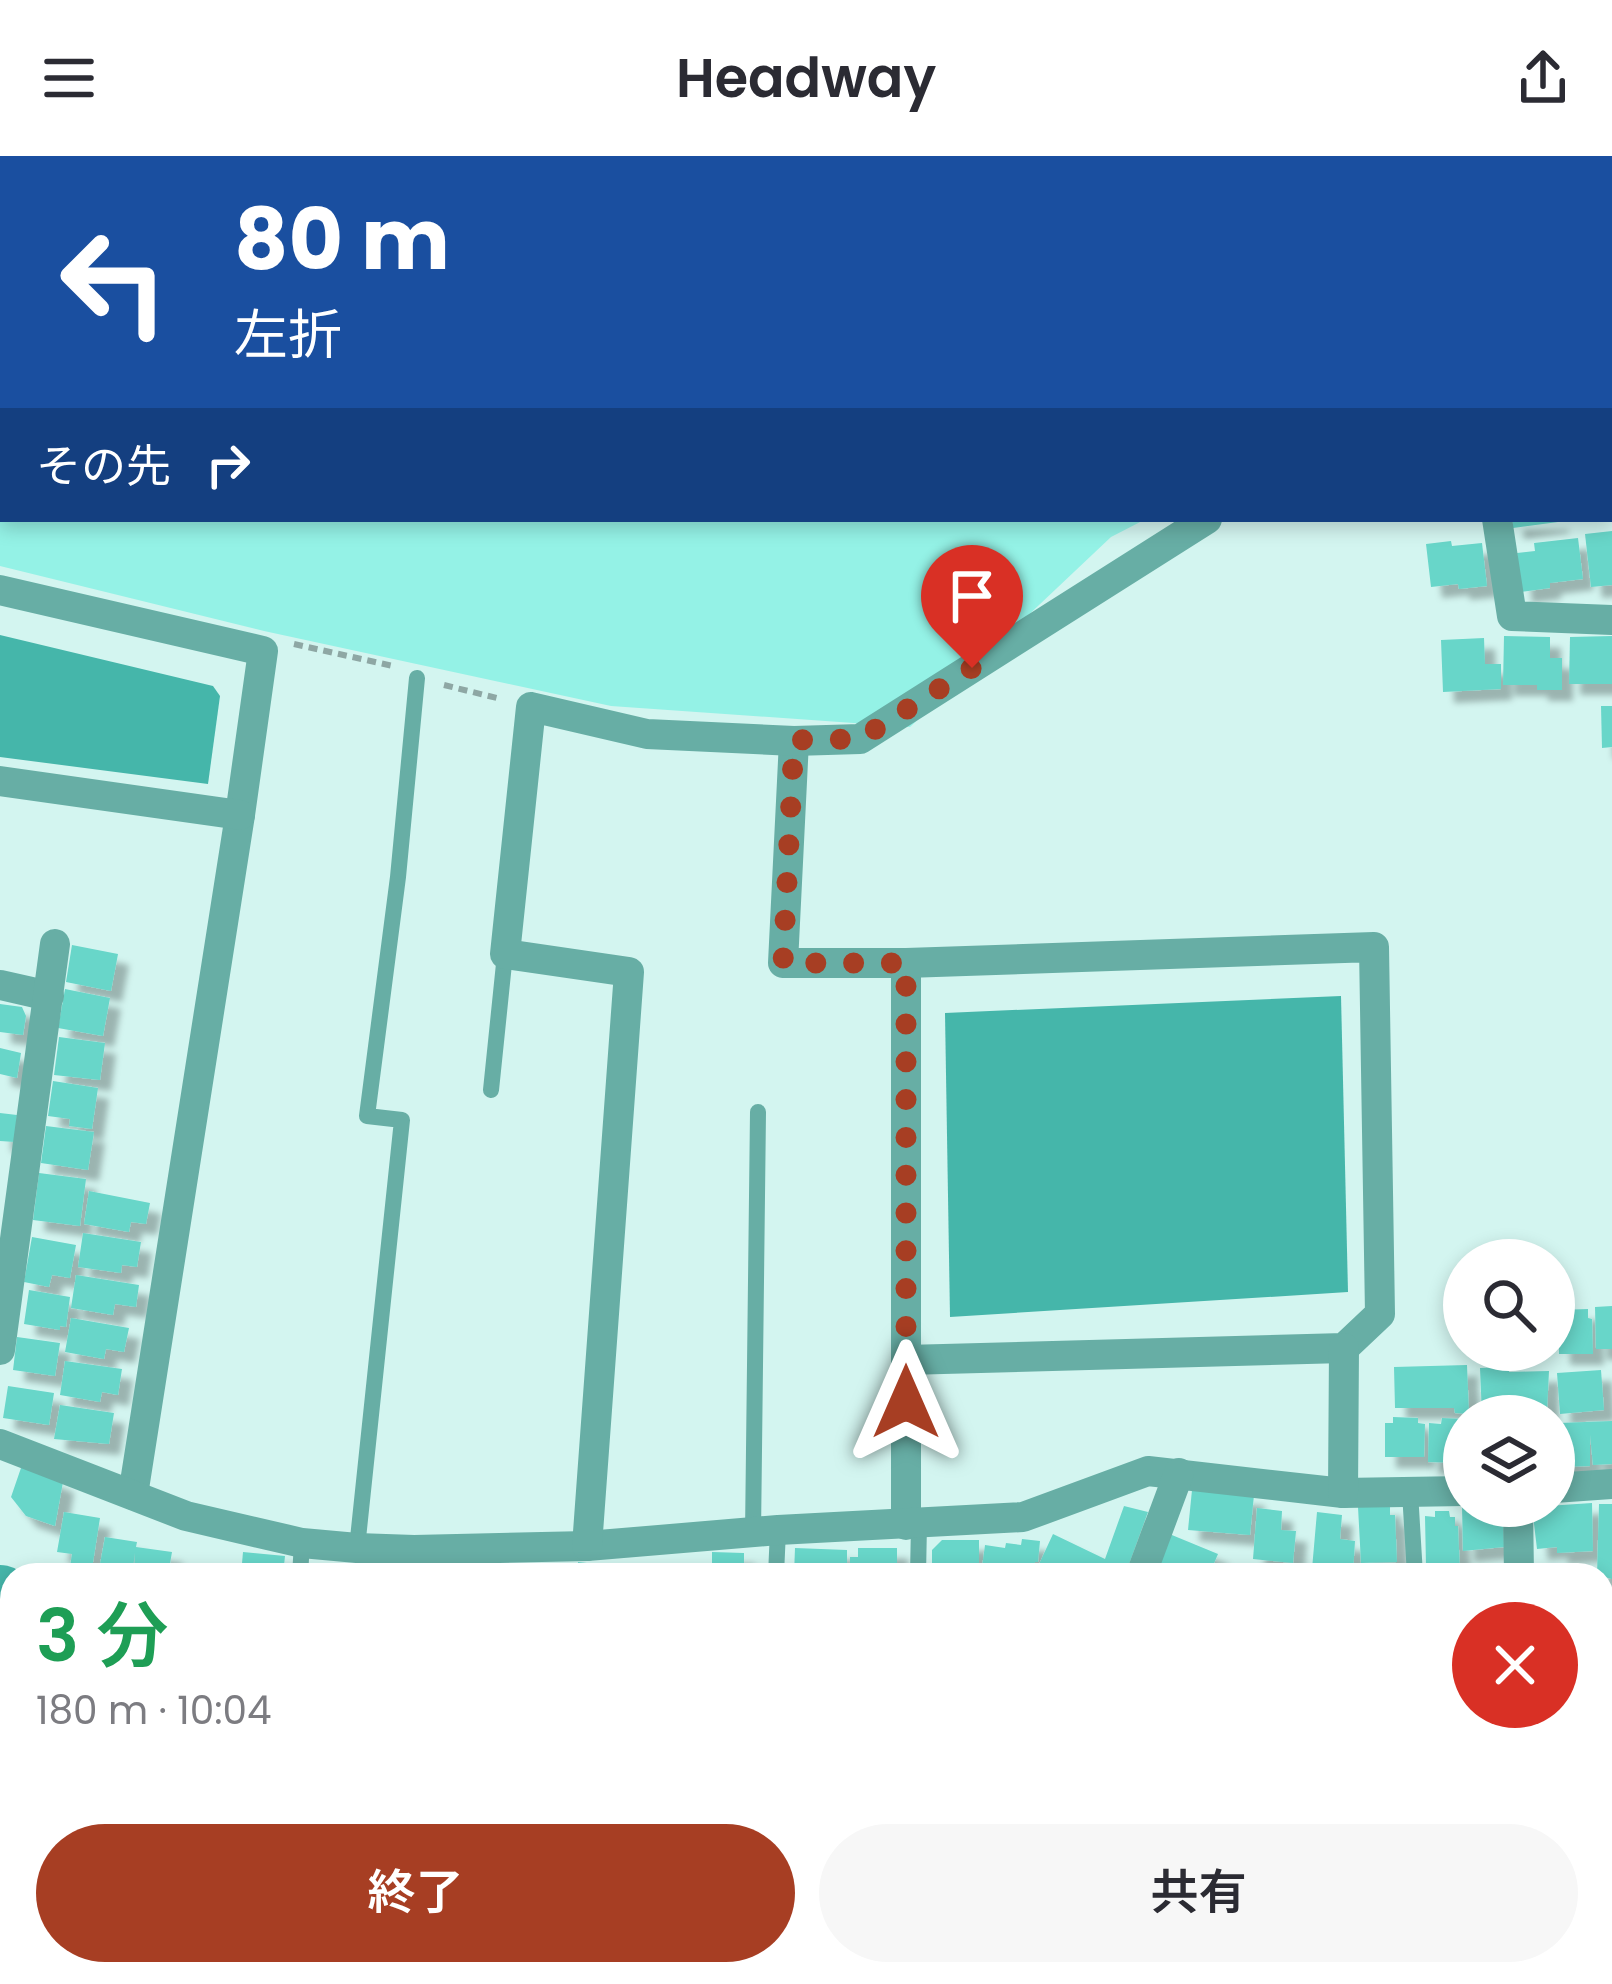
<!DOCTYPE html>
<html lang="ja">
<head>
<meta charset="utf-8">
<style>
  body { margin:0; font-family:Poppins,"Noto Sans JP",sans-serif; background:#f7f7f7; color:#2b2b33; height:100vh; display:flex; flex-direction:column; font-size:45px; white-space:nowrap }
  * { box-sizing:border-box; margin:0 }
  p { font-size:39px; color:#7c7c81 }
  .icon { flex:none; width:66px; height:66px; fill:none; stroke:currentColor; stroke-width:2; stroke-linecap:round; stroke-linejoin:round }
  .map { position:relative; flex:1; overflow:hidden }
  .panel { position:absolute; left:0px; top:1407px; width:1614px; height:423px; display:flex; flex-direction:column; background:#fff; border-radius:36px 36px 0 0; box-shadow:0 6px 18px #0003 }
  .panel>* { flex:none }
  .banner { position:absolute; left:0px; top:0px; width:1614px; height:366px; box-shadow:0 6px 18px #0003; background:#1a4fa0; color:#fff; overflow:hidden }
  .tools { position:absolute; left:1443px; top:1083px; display:grid; gap:24px }
  .tools a { display:grid; place-items:center; width:132px; height:132px; border-radius:50%; background:#fff; box-shadow:0 6px 18px #0003; font-size:60px }
  .pin { position:absolute; display:grid; place-items:center; width:102px; height:102px; color:#fff; margin:-123px -51px; border-radius:50% 50% 50% 0; rotate:-45deg; box-shadow:0 0 12px #0007 }
  .pin .icon { rotate:45deg }
  .me { position:absolute; width:132px; margin:-66px; rotate:0deg; stroke-linejoin:round; filter:drop-shadow(0 0 9px #0008) }
  .turn { display:flex; align-items:center; gap:42px; height:252px; padding:0 36px; font-size:54px }
  .turn .icon { width:156px; height:156px; stroke-width:2.5 }
  .turn b { display:block; font-size:84px; line-height:102px }
  .then { display:flex; align-items:center; height:114px; padding:0 36px; background:#0003; gap:24px; font-size:45px }
  .round { display:grid; place-items:center; flex:none; width:126px; height:126px; border-radius:63px; background:#f7f7f7 }
  .head { display:flex; align-items:center; justify-content:space-between; height:204px; padding:0 36px }
  h1 { font-size:72px; font-weight:600; line-height:90px; color:#1e9e55 }
  .action { display:flex; gap:24px; margin-top:auto; padding:24px 36px }
  .action a { flex:1; height:138px; border-radius:72px; background:#a73e23; color:#fff; font-size:48px; font-weight:600; line-height:138px; text-align:center }
  .action a+a { background:#f7f7f7; color:#2b2b33 }
  header { display:flex; justify-content:space-between; align-items:center; height:156px; padding:0 36px; background:#fff; font-size:54px; font-weight:600 }
  .map>svg:first-child { display:block }
  .built { fill:#c0ebe5 }
  .green { fill:#94f2e6 }
  .water { fill:#45b6aa }
  .lines { fill:none; stroke-linecap:round; stroke-linejoin:round }
  .river { stroke:#45b6aa; stroke-width:66 }
  .building { fill:#68d6c9; filter:url(#shadow) }
  .path { stroke:#8ea7a4; stroke-width:6; stroke-dasharray:9 6; stroke-linecap:butt }
  .service { stroke:#67aea5; stroke-width:16 }
  .minor { stroke:#67aea5; stroke-width:30 }
  .route { stroke:#a73e23; stroke-width:21; stroke-dasharray:0 37.8 }
</style>
</head>
<body>
<header><svg class="icon" aria-label="menu" viewBox="0 0 24 24"><path d="M4 6h16M4 12h16M4 18h16"/></svg>Headway<svg class="icon" aria-label="share" viewBox="0 0 24 24"><path d="M12 15V3M7 8l5-5 5 5M5 13v7h14v-7"/></svg></header>
<div class="map">
<svg width="1612" height="1828" viewBox="0 0 1612 1828">
  <defs>
    <filter id="shadow"><feDropShadow dx="11" dy="11" stdDeviation="3" flood-color="#0004"/></filter>
  </defs>
  <rect width="100%" height="100%" fill="#d3f5f0"/>
  <polygon class="built" points="221,1818 1065,1818 1093,1828 222,1828"/>
  <polygon class="green" points="0,247 3,247 3,363 1146,363 1111,381 910,571 611,550 264,475 0,410"/>
  <g class="water">
    <polygon points="0,479 213,530 220,540 208,628 0,601"/>
    <polygon points="1341,840 1348,1136 950,1161 945,857"/>
  </g>
  <g class="lines">
    <g class="river">
      <polyline points="0,1442 12,1461"/>
      <polyline points="1179,1818 1193,1828"/>
    </g>
  </g>
  <g class="building">
    <polygon points="1512,363 1558,363 1558,366 1513,372"/>
    <polygon points="1612,375 1612,429 1591,431 1585,378"/>
    <polygon points="1578,382 1583,423 1550,427 1550,432 1521,436 1517,397 1535,395 1534,387"/>
    <polygon points="1451,385 1452,390 1482,387 1487,430 1459,433 1458,428 1431,431 1426,388"/>
    <polygon points="1504,480 1550,481 1550,502 1562,502 1562,534 1537,534 1537,529 1503,529"/>
    <polygon points="1612,480 1612,528 1569,528 1570,481"/>
    <polygon points="1484,482 1485,508 1501,508 1501,533 1443,536 1441,484"/>
    <polygon points="1601,550 1612,550 1612,591 1602,592"/>
    <polygon points="72,789 118,798 111,835 66,826"/>
    <polygon points="65,833 110,842 103,880 58,872"/>
    <polygon points="0,848 22,851 26,860 23,879 0,876"/>
    <polygon points="59,881 105,887 100,924 54,919"/>
    <polygon points="0,892 21,897 17,922 0,918"/>
    <polygon points="53,925 98,932 92,973 69,970 70,963 48,960"/>
    <polygon points="0,957 17,959 15,986 0,985"/>
    <polygon points="46,970 94,976 88,1014 41,1007"/>
    <polygon points="39,1017 86,1023 80,1070 33,1064"/>
    <polygon points="89,1035 150,1047 146,1068 131,1066 129,1076 84,1068"/>
    <polygon points="83,1077 141,1086 137,1111 122,1109 121,1117 78,1111"/>
    <polygon points="32,1081 76,1089 70,1122 52,1119 49,1131 24,1126"/>
    <polygon points="76,1119 139,1129 136,1151 115,1148 113,1159 71,1152"/>
    <polygon points="29,1134 70,1141 66,1171 60,1170 60,1174 24,1168"/>
    <polygon points="1612,1150 1612,1193 1596,1193 1595,1151"/>
    <polygon points="1588,1153 1588,1162 1592,1163 1593,1198 1559,1198 1558,1154"/>
    <polygon points="71,1162 129,1172 124,1196 106,1193 104,1203 65,1196"/>
    <polygon points="17,1181 60,1187 55,1220 13,1214"/>
    <polygon points="65,1205 122,1213 118,1239 102,1236 100,1246 60,1239"/>
    <polygon points="1467,1209 1469,1258 1455,1257 1454,1252 1395,1252 1394,1211"/>
    <polygon points="1510,1211 1509,1216 1549,1215 1547,1255 1535,1255 1535,1259 1529,1260 1482,1260 1480,1212"/>
    <polygon points="1601,1214 1604,1254 1560,1258 1557,1217"/>
    <polygon points="8,1230 54,1237 49,1269 3,1262"/>
    <polygon points="60,1249 114,1257 109,1288 54,1283"/>
    <polygon points="1393,1261 1418,1262 1418,1267 1425,1268 1424,1301 1385,1301 1385,1267 1393,1267"/>
    <polygon points="1442,1262 1464,1263 1464,1290 1459,1290 1458,1307 1428,1306 1429,1267 1441,1268"/>
    <polygon points="1612,1265 1612,1308 1593,1309 1590,1279 1590,1310 1559,1311 1559,1267"/>
    <polygon points="22,1309 63,1326 55,1370 26,1360 11,1341"/>
    <polygon points="1192,1334 1254,1339 1250,1379 1188,1374"/>
    <polygon points="1592,1347 1593,1395 1557,1397 1557,1391 1537,1393 1532,1351"/>
    <polygon points="1599,1348 1612,1348 1612,1423 1597,1419"/>
    <polygon points="1390,1349 1390,1359 1395,1359 1397,1406 1361,1407 1358,1351"/>
    <polygon points="1124,1350 1148,1356 1125,1419 1034,1419 1053,1378 1105,1403"/>
    <polygon points="1462,1350 1496,1351 1496,1360 1503,1360 1504,1391 1463,1395"/>
    <polygon points="1257,1352 1282,1355 1281,1374 1296,1375 1293,1407 1253,1403"/>
    <polygon points="1435,1355 1449,1355 1450,1361 1455,1361 1455,1370 1458,1370 1460,1416 1437,1417 1437,1409 1426,1410 1425,1360 1435,1361"/>
    <polygon points="64,1356 100,1362 91,1419 69,1417 72,1398 57,1396"/>
    <polygon points="1317,1356 1342,1359 1340,1383 1355,1385 1353,1416 1312,1413"/>
    <polygon points="1167,1377 1218,1398 1209,1419 1156,1419"/>
    <polygon points="105,1381 137,1386 136,1391 172,1396 168,1419 134,1419 135,1397 132,1419 98,1419"/>
    <polygon points="1022,1383 1040,1385 1038,1406 1035,1406 1034,1411 1030,1411 1029,1419 981,1419 985,1389 1005,1392 1006,1387 1021,1389"/>
    <polygon points="942,1384 979,1384 979,1419 932,1419 932,1394"/>
    <polygon points="795,1392 847,1394 847,1419 794,1419"/>
    <polygon points="858,1392 897,1392 897,1419 850,1419 850,1401 858,1401"/>
    <polygon points="243,1396 285,1400 283,1419 241,1419"/>
    <polygon points="712,1396 744,1397 744,1419 712,1419"/>
    <polygon points="578,1406 623,1411 622,1419 577,1419"/>
    <polygon points="489,1407 523,1410 522,1419 488,1419"/>
    <polygon points="358,1409 389,1412 388,1419 357,1419"/>
    <polygon points="1612,1442 1612,1474 1602,1475 1602,1443"/>
    <polygon points="1602,1491 1612,1492 1612,1531 1606,1531 1607,1522 1602,1521"/>
    <polygon points="1602,1533 1612,1534 1612,1593 1602,1592"/>
    <polygon points="12,1551 12,1595 0,1596 0,1552"/>
    <polygon points="1602,1596 1612,1596 1612,1640 1602,1639"/>
    <polygon points="12,1614 12,1658 3,1658 3,1655 0,1656 0,1615"/>
    <polygon points="12,1676 12,1730 0,1733 0,1677"/>
    <polygon points="1602,1692 1612,1693 1612,1728 1609,1728 1607,1745 1602,1744"/>
    <polygon points="1602,1748 1610,1749 1612,1752 1612,1778 1607,1778 1607,1785 1602,1785"/>
    <polygon points="1602,1799 1612,1800 1612,1828 1565,1828 1566,1818 1602,1818"/>
    <polygon points="52,1818 53,1828 11,1828 10,1822"/>
    <polygon points="54,1818 96,1818 96,1828 55,1828"/>
    <polygon points="415,1818 545,1818 541,1828 412,1828"/>
    <polygon points="1303,1818 1342,1818 1341,1828 1302,1828"/>
    <polygon points="1509,1818 1561,1818 1560,1828 1508,1828"/>
  </g>
  <g class="lines">
    <g class="path">
      <polyline points="294,488 393,510"/>
      <polyline points="444,529 501,543"/>
    </g>
    <g class="service">
      <polyline points="491,934 505,798"/>
      <polyline points="1410,1336 1415,1419"/>
      <polyline points="753,1378 758,956"/>
      <polyline points="357,1392 402,964 367,960 398,721 417,522"/>
      <polyline points="300,1419 302,1387"/>
      <polyline points="413,1419 414,1394"/>
      <polyline points="776,1419 778,1374"/>
      <polyline points="918,1419 919,1368"/>
      <polyline points="380,1818 380,1828"/>
      <polyline points="901,1818 929,1828"/>
      <polyline points="785,1828 789,1818"/>
      <polyline points="1355,1828 1356,1818"/>
      <polyline points="1484,1828 1485,1818"/>
    </g>
    <g class="minor">
      <polyline points="1045,0 1046,3"/>
      <polyline points="132,3 133,0"/>
      <polyline points="1611,28 1612,28"/>
      <polyline points="1611,279 1612,281"/>
      <polyline points="1497,363 1512,460 1612,464"/>
      <polyline points="0,434 263,495 240,659 133,1339"/>
      <polyline points="794,585 783,807 906,807 906,1369"/>
      <polyline points="0,625 240,659"/>
      <polyline points="906,807 1374,791 1380,1158 1344,1192 906,1204"/>
      <polyline points="0,829 49,840"/>
      <polyline points="0,1194 55,788"/>
      <polyline points="0,1288 186,1360 302,1387 357,1392 414,1394 587,1390 778,1374 1023,1361 1148,1315 1343,1337 1464,1335"/>
      <polyline points="1554,1332 1612,1328"/>
      <polyline points="1343,1337 1344,1192"/>
      <polyline points="1518,1350 1519,1419"/>
      <polyline points="587,1390 629,816 505,798 531,551 647,578 794,585 860,583 1207,363"/>
      <polyline points="1141,1419 1179,1317"/>
      <polyline points="1602,1674 1612,1675"/>
      <polyline points="0,1785 12,1784"/>
      <polyline points="123,1818 124,1828"/>
    </g>
  </g>
  <g class="lines">
    <polyline class="route" points="906,1246 906,807 783,807 794,584 860,583 972,512"/>
  </g>
</svg>
<div class="tools">
<a><svg class="icon" aria-label="search" viewBox="0 0 24 24"><circle cx="10" cy="10" r="6"/><path d="M15 15l6 6"/></svg></a>
<a><svg class="icon" aria-label="layers" viewBox="0 0 24 24"><path d="M12 4l9 5-9 5-9-5zM3 14l9 5 9-5"/></svg></a>
</div>
<div class="pin" style="left:972px;top:512px;background:#d93025"><svg class="icon" aria-label="arrive" viewBox="0 0 24 24"><path d="M6 21V4h12l-3 4 3 4H6"/></svg></div>
<svg class="me" style="left:906px;top:1246px" viewBox="-20 -20 40 40"><path d="M0-17L14 15 0 8-14 15z" fill="#a73e23" stroke="#fff" stroke-width="4"/></svg>
<div class="banner">
<div class="turn"><svg class="icon" aria-label="left" viewBox="0 0 24 24"><path d="M17 20v-9H6M10 6l-5 5 5 5"/></svg><div><b>80 m</b>左折</div></div>
<div class="then">その先<svg class="icon" aria-label="right" viewBox="0 0 24 24"><path d="M7 20v-9h11M14 6l5 5-5 5"/></svg></div>
</div>
<section class="panel">
<div class="head"><div><h1>3 分</h1><p>180 m · 10:04</p></div><a class="round" style="background:#d93025;color:#fff"><svg class="icon" aria-label="close" viewBox="0 0 24 24"><path d="M6 6l12 12M18 6L6 18"/></svg></a></div>
<div class="action"><a>終了</a><a>共有</a></div>
</section>
</div>
</body>
</html>
